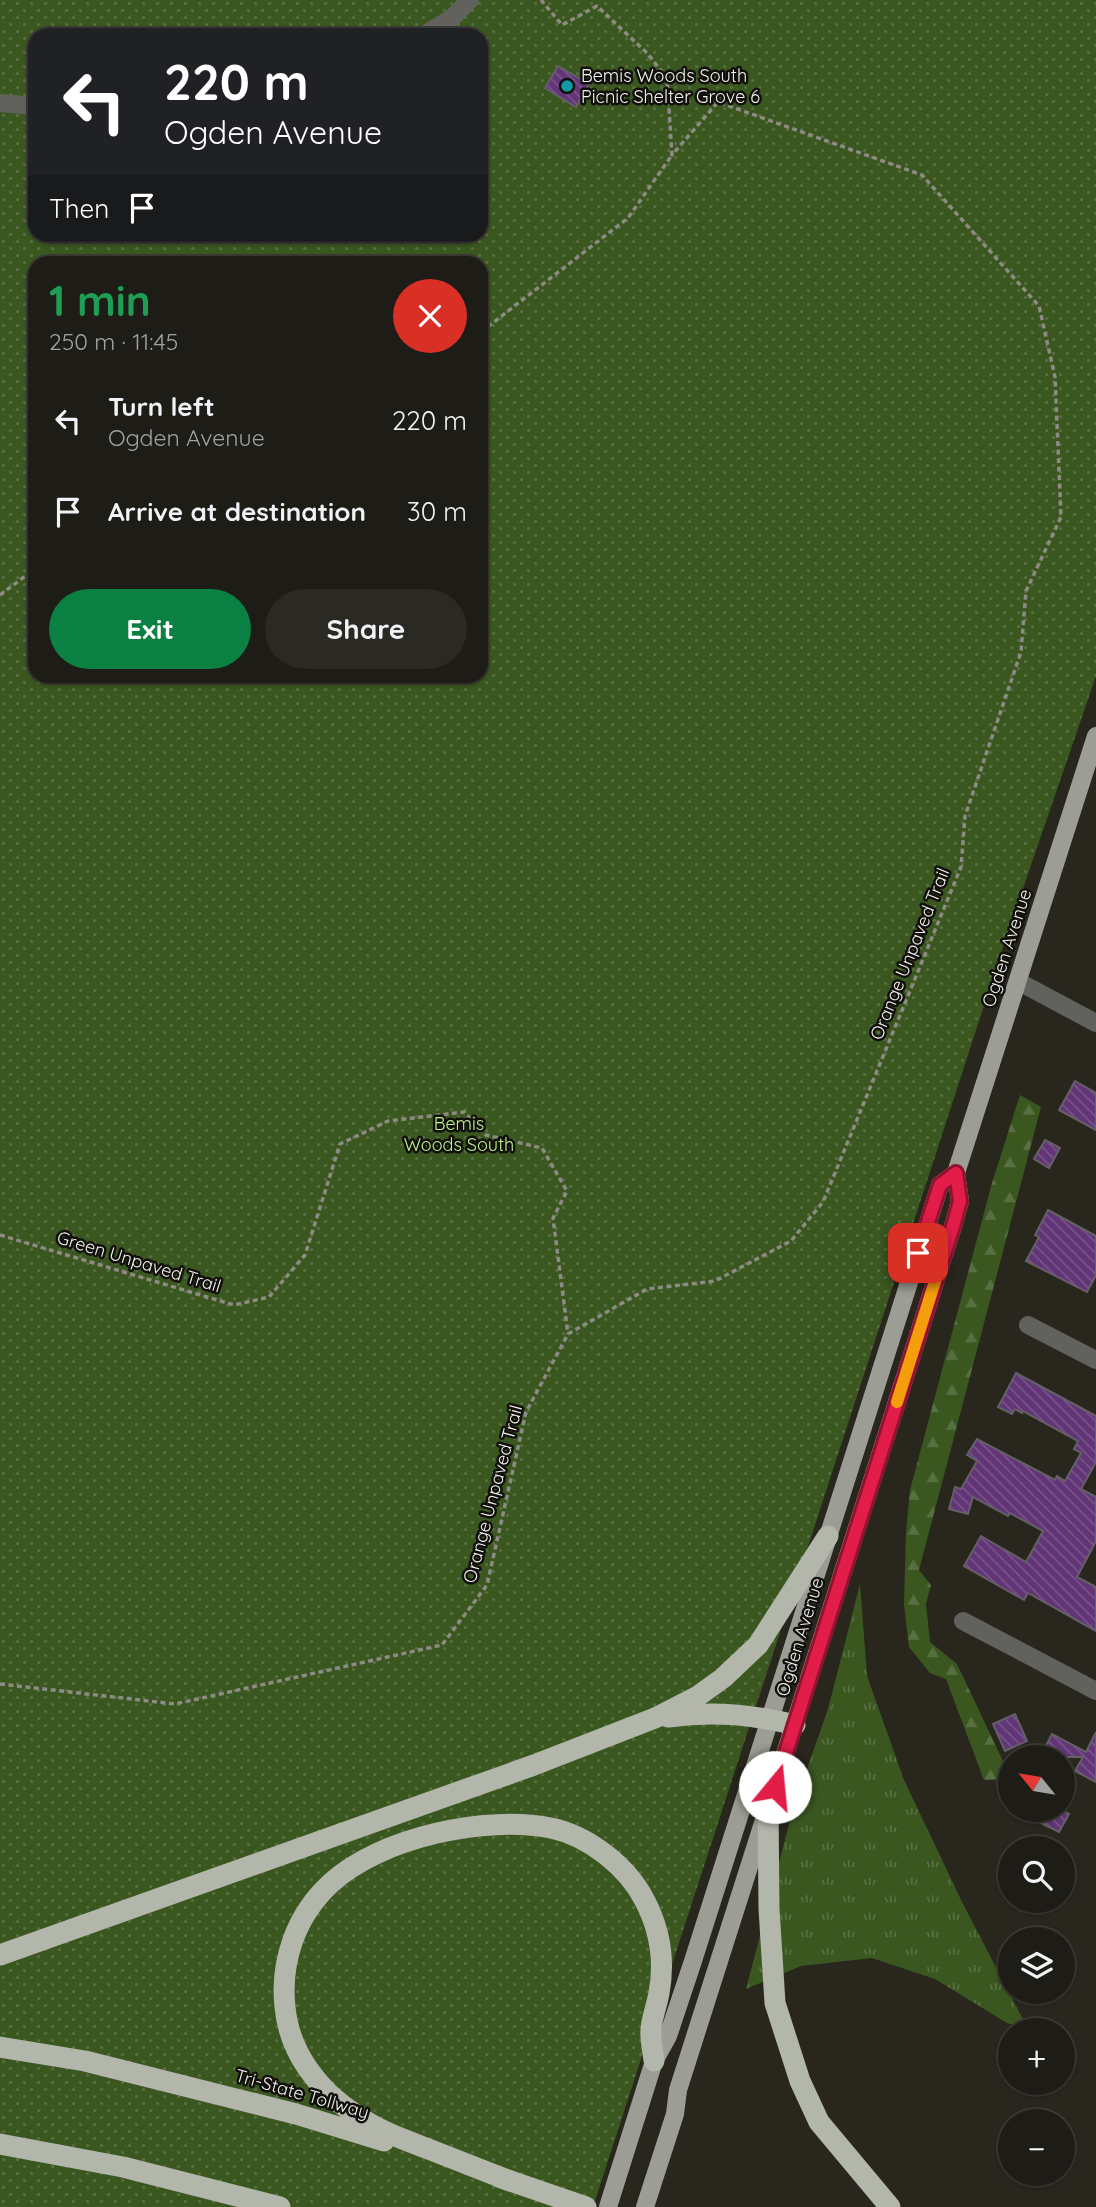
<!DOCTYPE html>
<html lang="en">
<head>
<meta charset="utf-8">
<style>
  body { margin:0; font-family:Quicksand,sans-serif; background:#2b2923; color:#f1f3f6; height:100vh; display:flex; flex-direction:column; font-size:26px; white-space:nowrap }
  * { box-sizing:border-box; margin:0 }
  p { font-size:23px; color:#a1a1a1 }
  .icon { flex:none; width:38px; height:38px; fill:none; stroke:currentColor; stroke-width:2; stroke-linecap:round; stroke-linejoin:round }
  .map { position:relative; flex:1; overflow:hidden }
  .sheet { position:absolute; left:28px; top:256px; width:460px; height:427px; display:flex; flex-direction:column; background:#1e1c16; border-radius:21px; box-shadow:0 2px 5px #0004,0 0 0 2px #3c3a35 }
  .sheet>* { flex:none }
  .guide { position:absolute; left:28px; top:28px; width:460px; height:214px; border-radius:21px; box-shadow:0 2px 5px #0004,0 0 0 2px #3c3a35; background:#202124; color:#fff; overflow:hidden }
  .needle { width:46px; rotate:300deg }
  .controls { position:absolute; left:998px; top:1745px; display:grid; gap:14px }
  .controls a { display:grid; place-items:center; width:77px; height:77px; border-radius:50%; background:#1e1c16; box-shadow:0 2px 5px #0004,0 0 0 2px #3c3a35; font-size:35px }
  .pin { position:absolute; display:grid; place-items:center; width:60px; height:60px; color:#fff; margin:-30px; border-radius:14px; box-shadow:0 4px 10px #0006 }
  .me { position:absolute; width:77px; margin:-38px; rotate:17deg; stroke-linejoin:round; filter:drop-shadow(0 0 5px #0008) }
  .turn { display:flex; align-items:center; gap:24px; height:147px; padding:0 21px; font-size:32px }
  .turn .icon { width:91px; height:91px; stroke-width:2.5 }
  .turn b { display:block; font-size:49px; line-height:60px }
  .then { display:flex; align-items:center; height:66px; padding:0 21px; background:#0003; gap:14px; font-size:26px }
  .round { display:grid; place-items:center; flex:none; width:74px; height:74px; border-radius:37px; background:#2b2923 }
  .summary { display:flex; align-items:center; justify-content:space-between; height:119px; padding:0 21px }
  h1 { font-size:42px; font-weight:700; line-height:52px; color:#1e9e55 }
  .primary-button { display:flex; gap:14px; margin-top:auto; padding:14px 21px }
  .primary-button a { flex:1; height:80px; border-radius:42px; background:#0b8043; color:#fff; font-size:28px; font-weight:700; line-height:80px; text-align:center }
  .primary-button a+a { background:#2b2923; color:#f1f3f6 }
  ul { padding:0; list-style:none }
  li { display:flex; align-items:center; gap:21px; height:91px; padding:0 21px }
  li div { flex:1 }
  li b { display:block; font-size:26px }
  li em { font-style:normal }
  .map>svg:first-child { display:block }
  .grass { fill:url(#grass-tufts) }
  .forest { fill:url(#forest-firs) }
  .park { fill:url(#park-dots); fill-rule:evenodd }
  .building { fill:url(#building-back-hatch); stroke:#655f68; stroke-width:2 }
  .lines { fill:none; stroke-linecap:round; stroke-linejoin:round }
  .path { stroke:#8d8b84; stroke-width:3.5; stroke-dasharray:5 3.5; stroke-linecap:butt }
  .minor { stroke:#61625e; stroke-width:18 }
  .major { stroke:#9c9e95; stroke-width:18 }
  .highway { stroke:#b3b6aa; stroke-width:21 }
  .route-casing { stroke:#92132f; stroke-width:18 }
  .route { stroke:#e11d48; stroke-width:12 }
  .slow { stroke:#f59e0b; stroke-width:12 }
  .culture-dot { fill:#0f9aa8; stroke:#100f0b; stroke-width:2.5 }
  .labels { text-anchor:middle; stroke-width:5; stroke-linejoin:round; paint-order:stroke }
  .poi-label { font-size:18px; fill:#f3f2ec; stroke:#100f0b; text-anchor:start }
  .street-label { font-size:18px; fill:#f3f2ec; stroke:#100f0b }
  .park-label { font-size:18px; fill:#bcf38c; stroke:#100f0b }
</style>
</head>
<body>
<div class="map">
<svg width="1096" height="2207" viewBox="0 0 1096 2207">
  <defs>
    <pattern id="grass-tufts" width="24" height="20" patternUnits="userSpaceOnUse" patternTransform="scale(1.75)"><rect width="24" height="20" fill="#3b5720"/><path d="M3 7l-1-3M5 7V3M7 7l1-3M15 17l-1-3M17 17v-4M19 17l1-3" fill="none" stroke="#587041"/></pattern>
    <pattern id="forest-firs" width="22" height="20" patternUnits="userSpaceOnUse" patternTransform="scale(1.75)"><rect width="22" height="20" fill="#3b5720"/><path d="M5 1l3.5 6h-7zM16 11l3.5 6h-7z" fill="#587041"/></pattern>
    <pattern id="park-dots" width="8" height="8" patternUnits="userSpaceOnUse" patternTransform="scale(1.75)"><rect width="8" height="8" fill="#3b5720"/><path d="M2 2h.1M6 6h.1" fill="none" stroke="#587041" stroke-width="1.8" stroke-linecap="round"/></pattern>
    <pattern id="building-back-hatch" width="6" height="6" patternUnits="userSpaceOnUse" patternTransform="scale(1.75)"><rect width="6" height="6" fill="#613576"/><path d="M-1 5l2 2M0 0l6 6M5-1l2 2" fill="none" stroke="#78538a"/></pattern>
  </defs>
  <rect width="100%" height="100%" fill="#28261d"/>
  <polygon class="grass" points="860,1584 867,1676 904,1780 962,1902 1028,2029 1007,2023 935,1979 872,1958 801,1966 746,1989 793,1809 828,1709"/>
  <polygon class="forest" points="1020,1095 1041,1107 919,1570 931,1585 926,1604 930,1642 957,1664 1010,1776 1010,1779 984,1780 946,1679 930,1673 909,1647 904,1605 906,1533 910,1490 992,1183"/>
  <path class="park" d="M0,0h1096v676l-89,259 -414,1272h-593zM35,35h446v199h-446zM35,262h446v414h-446z"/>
  <g class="building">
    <polygon points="558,66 589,84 576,107 545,88"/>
    <polygon points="1075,1081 1096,1093 1096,1130 1059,1110"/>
    <polygon points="1045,1140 1060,1148 1049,1168 1034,1159"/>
    <polygon points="1048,1210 1096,1236 1096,1275 1087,1292 1026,1261 1039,1237 1035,1235"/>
    <polygon points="1016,1373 1096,1416 1096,1462 1081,1489 1096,1497 1096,1541 1077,1577 1096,1587 1096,1631 1028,1593 1024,1600 964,1566 981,1536 1026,1562 1043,1531 1010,1513 1008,1516 973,1497 968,1514 949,1509 955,1487 961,1489 977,1461 967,1455 977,1439 1055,1480 1057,1476 1065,1481 1081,1453 1074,1449 1078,1441 1023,1411 1022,1413 1015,1409 1012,1414 998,1407"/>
    <polygon points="1015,1714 1027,1741 1005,1751 993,1724"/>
    <polygon points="1096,1732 1096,1782 1075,1771 1083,1757 1040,1757 1052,1734 1086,1752"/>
    <polygon points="1049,1810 1061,1810 1069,1814 1059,1832 1041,1823"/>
  </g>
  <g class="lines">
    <g class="path">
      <polyline points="481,332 628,218 672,155"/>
      <polyline points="0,595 28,574 35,563"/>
      <polyline points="0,1235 234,1305 269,1297 305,1255 340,1144 388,1121 464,1112 486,1135 542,1148 567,1191 553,1218 568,1334"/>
      <polyline points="0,1684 175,1704 442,1645 487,1585 526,1412 568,1334 647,1289 715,1281 791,1241 823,1202 961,867 965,816 1021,652 1026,591 1061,517 1055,377 1039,306 922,175 718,102 672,155 667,78 647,53 597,6 562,25 541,0"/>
    </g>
    <g class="minor">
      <polyline points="424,35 452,18 470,0"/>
      <polyline points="0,103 35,106"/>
      <polyline points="1019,982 1096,1023"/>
      <polyline points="1028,1325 1096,1360"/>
      <polyline points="963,1621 1096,1691"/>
    </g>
    <g class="major">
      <polyline points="608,2207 654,2061 668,2036 693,1961 940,1185 956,1173"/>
      <polyline points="645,2207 675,2114 678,2090 954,1223 960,1201 956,1173 1096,736"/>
    </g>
    <g class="highway">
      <path d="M668,1717c45,-6 82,-3 127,8"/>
      <polyline points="768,1808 769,1909 775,2003 800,2081 819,2122 890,2207"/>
      <polyline points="0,1955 534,1765 655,1718 698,1696 723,1678 758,1645 828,1536"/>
      <polyline points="0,2047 85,2061 296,2114 384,2141"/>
      <polyline points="0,2144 123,2167 280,2207"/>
      <polyline points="499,2177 586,2207"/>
      <path d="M510,2181c-28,-11 -56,-22 -84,-33 -24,-9 -49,-18 -71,-34 -37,-24 -66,-62 -70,-107 -5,-46 11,-92 46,-124 50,-46 155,-68 220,-55 38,8 77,39 94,73 15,29 20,60 14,92 -2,12 -7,24 -8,36 -1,10 2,22 3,32"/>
    </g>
  </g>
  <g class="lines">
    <g class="route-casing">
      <polyline id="route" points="775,1787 954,1223 960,1201 956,1173 940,1185 918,1253"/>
    </g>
    <use href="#route" class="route"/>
    <polyline class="slow" points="897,1402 941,1262"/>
  </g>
  <circle class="culture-dot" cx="567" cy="86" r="7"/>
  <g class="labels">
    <g class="poi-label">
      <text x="581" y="82">Bemis Woods South<tspan x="581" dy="21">Picnic Shelter Grove 6</tspan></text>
    </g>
    <g class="street-label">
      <text transform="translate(1007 948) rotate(-72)" y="6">Ogden Avenue</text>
      <text transform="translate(910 954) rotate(-68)" y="6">Orange Unpaved Trail</text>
      <text transform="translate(139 1262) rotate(17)" y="6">Green Unpaved Trail</text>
      <text transform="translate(493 1494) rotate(-75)" y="6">Orange Unpaved Trail</text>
      <text transform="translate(800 1637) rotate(-73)" y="6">Ogden Avenue</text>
      <text transform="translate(302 2094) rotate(16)" y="6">Tri-State Tollway</text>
    </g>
    <g class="park-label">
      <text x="459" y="1130">Bemis<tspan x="459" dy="21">Woods South</tspan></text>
    </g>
  </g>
</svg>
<div class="controls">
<a><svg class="needle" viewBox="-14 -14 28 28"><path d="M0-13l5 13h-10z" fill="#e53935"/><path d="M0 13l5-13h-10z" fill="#a1a1a1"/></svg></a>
<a><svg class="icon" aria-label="search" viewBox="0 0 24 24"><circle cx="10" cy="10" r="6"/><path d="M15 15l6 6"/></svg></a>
<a><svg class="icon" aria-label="layers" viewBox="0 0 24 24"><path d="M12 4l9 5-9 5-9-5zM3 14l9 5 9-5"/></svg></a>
<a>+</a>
<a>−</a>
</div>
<div class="pin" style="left:918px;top:1253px;background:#d93025"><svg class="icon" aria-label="arrive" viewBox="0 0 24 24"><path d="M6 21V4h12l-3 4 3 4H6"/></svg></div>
<svg class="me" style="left:775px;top:1787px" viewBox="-20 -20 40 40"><circle r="19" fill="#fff"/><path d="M0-13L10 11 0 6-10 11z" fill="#e11d48"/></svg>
<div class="guide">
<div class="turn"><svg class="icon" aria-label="left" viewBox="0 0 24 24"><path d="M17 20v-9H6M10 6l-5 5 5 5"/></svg><div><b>220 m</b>Ogden Avenue</div></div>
<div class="then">Then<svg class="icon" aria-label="arrive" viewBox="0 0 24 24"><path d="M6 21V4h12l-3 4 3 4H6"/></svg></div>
</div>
<section class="sheet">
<div class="summary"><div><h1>1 min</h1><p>250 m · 11:45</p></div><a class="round" style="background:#d93025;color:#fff"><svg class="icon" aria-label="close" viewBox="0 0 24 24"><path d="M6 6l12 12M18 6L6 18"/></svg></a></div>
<ul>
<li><svg class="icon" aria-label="left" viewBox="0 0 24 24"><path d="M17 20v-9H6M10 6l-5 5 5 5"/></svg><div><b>Turn left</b><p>Ogden Avenue</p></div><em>220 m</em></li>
<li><svg class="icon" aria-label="arrive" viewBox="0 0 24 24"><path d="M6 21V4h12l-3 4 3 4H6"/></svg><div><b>Arrive at destination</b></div><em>30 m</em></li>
</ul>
<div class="primary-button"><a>Exit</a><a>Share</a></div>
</section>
</div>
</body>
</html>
